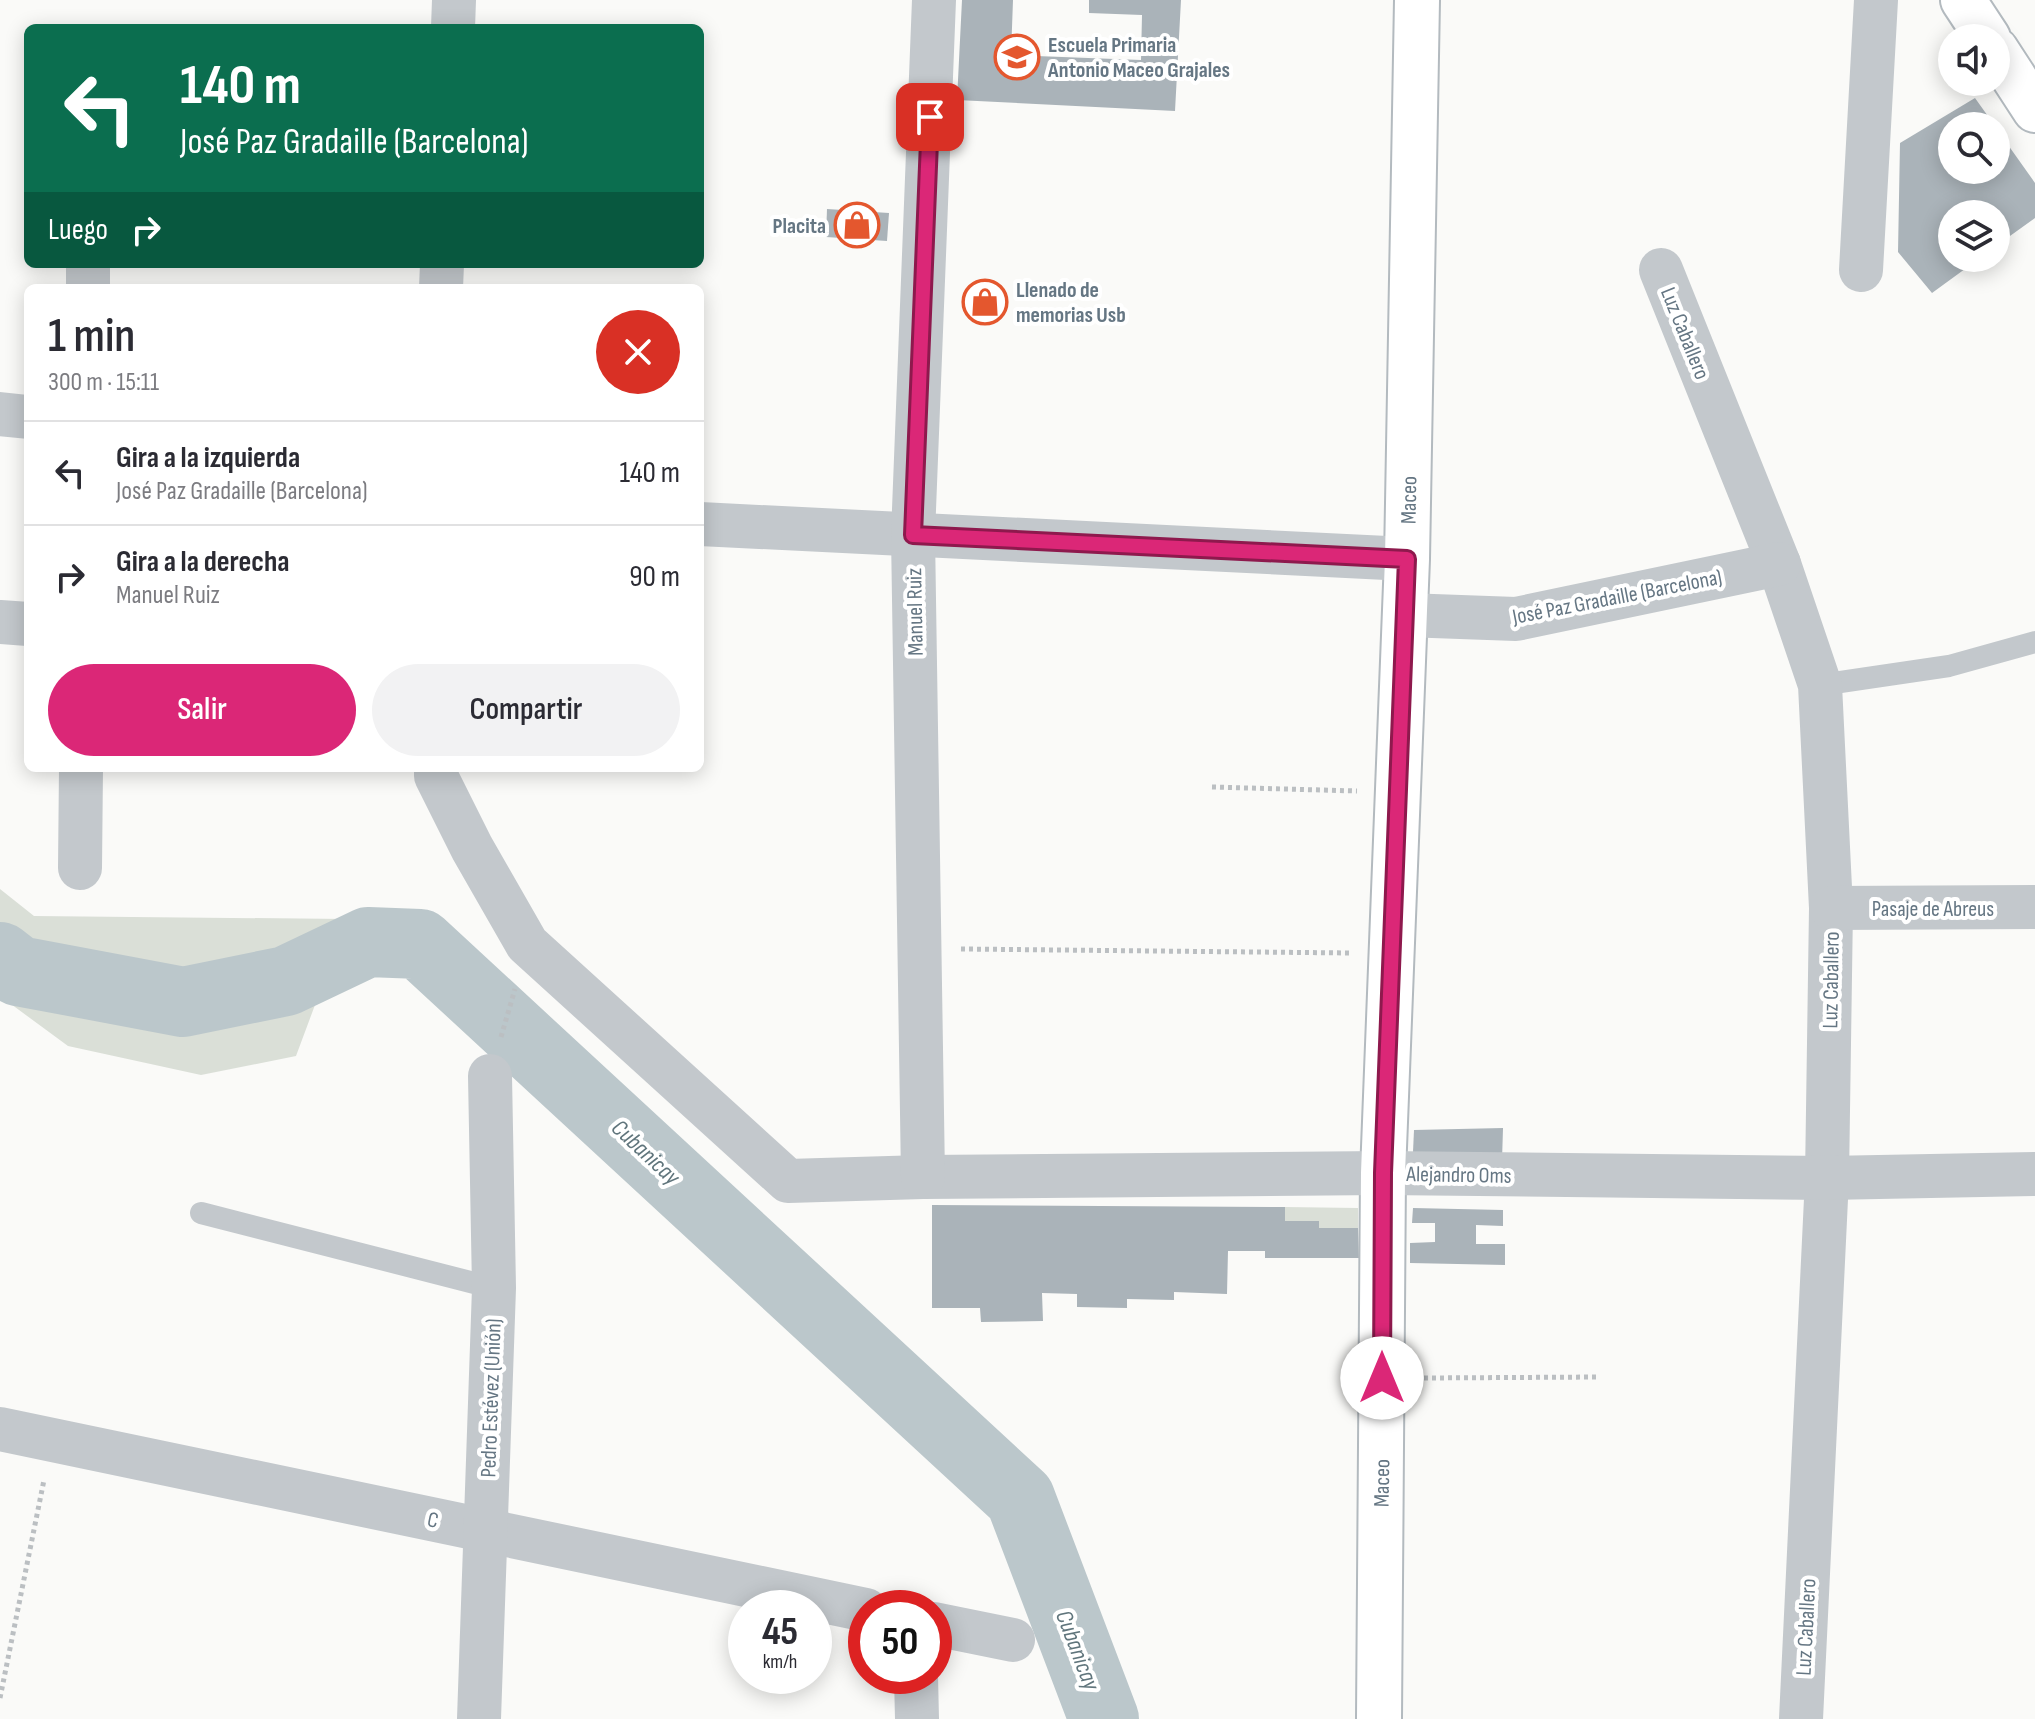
<!DOCTYPE html>
<html lang="es">
<head>
<meta charset="utf-8">
<style>
  body { margin:0; font-family:"Sofia Sans Condensed",sans-serif; background:#f2f2f3; color:#2b2b33; height:100vh; display:flex; flex-direction:column; font-size:30px; white-space:nowrap }
  * { box-sizing:border-box; margin:0 }
  p { font-size:26px; color:#7c7c81 }
  .icon { flex:none; width:44px; height:44px; fill:none; stroke:currentColor; stroke-width:2; stroke-linecap:round; stroke-linejoin:round }
  .map { position:relative; flex:1; overflow:hidden }
  .sheet { position:absolute; left:24px; top:284px; width:680px; height:488px; display:flex; flex-direction:column; background:#fff; border-radius:12px; box-shadow:0 4px 20px #0003 }
  .sheet>* { flex:none }
  .top-card { position:absolute; left:24px; top:24px; width:680px; height:244px; border-radius:12px; box-shadow:0 4px 20px #0003; background:#0b6e4f; color:#fff; overflow:hidden }
  .fabs { position:absolute; left:1938px; top:24px; display:grid; gap:16px }
  .fabs a { display:grid; place-items:center; width:72px; height:72px; border-radius:50%; background:#fff; box-shadow:0 4px 20px #0003; font-size:40px }
  .speed { position:absolute; left:728px; top:1590px; display:flex; gap:16px; font-size:40px; font-weight:700; text-align:center }
  .speed>* { display:grid; place-content:center; width:104px; height:104px; border-radius:50%; background:#fff; box-shadow:0 4px 20px #0003; line-height:1 }
  .speed small { font-size:20px; font-weight:400 }
  .speed .limit { border:12px solid #d22; background:#fff; color:#111 }
  .pin { position:absolute; display:grid; place-items:center; width:68px; height:68px; color:#fff; margin:-34px; border-radius:16px; box-shadow:0 4px 12px #0006 }
  .me { position:absolute; width:88px; margin:-44px; rotate:0deg; stroke-linejoin:round; filter:drop-shadow(0 0 6px #0008) }
  .turn { display:flex; align-items:center; gap:28px; height:168px; padding:0 24px; font-size:36px }
  .turn .icon { width:104px; height:104px; stroke-width:2.5 }
  .turn b { display:block; font-size:56px; line-height:68px }
  .then { display:flex; align-items:center; height:76px; padding:0 24px; background:#0003; gap:16px; font-size:30px }
  .round { display:grid; place-items:center; flex:none; width:84px; height:84px; border-radius:42px; background:#f2f2f3 }
  .headline { display:flex; align-items:center; justify-content:space-between; height:136px; padding:0 24px }
  h1 { font-size:48px; font-weight:600; line-height:60px }
  .cta { display:flex; gap:16px; margin-top:auto; padding:16px 24px }
  .cta a { flex:1; height:92px; border-radius:48px; background:#db2777; color:#fff; font-size:32px; font-weight:600; line-height:92px; text-align:center }
  .cta a+a { background:#f2f2f3; color:#2b2b33 }
  ul { padding:0; list-style:none }
  li { display:flex; align-items:center; gap:24px; height:104px; padding:0 24px; border-top:2px solid #e1e1e2 }
  li div { flex:1 }
  li b { display:block; font-size:30px }
  li em { font-style:normal }
  .map>svg:first-child { display:block }
  .green { fill:#dadfd7 }
  .lines { fill:none; stroke-linecap:round; stroke-linejoin:round }
  .river { stroke:#bbc7cb; stroke-width:70 }
  .building { fill:#aab3b9 }
  .secondary-casing { stroke:#b3babf; stroke-width:48 }
  .path { stroke:#bbbfc2; stroke-width:5; stroke-dasharray:4 4; stroke-linecap:butt }
  .service { stroke:#c3c8cc; stroke-width:22 }
  .minor { stroke:#c3c8cc; stroke-width:44 }
  .secondary { stroke:#fff; stroke-width:44 }
  .route-casing { stroke:#8e194d; stroke-width:20 }
  .route { stroke:#db2777; stroke-width:14 }
  .labels { text-anchor:middle; stroke-width:8; stroke-linejoin:round; paint-order:stroke }
  .poi-label { font-size:22px; font-weight:bold; fill:#657683; stroke:#fff; text-anchor:start }
  .street-label { font-size:22px; fill:#657683; stroke:#fff }
  .water-label { font-size:24px; font-style:italic; fill:#60757c; stroke:#fff }
</style>
</head>
<body>
<div class="map">
<svg width="2035" height="1719" viewBox="0 0 2035 1719">
  <rect width="100%" height="100%" fill="#fafaf8"/>
  <g class="green">
    <polygon points="0,889 34,916 347,919 296,1056 201,1075 68,1046 0,996"/>
    <polygon points="1285,1207 1358,1208 1358,1228 1319,1228 1318,1221 1285,1221"/>
  </g>
  <g class="lines">
    <polyline class="river" points="0,957 18,971 183,1002 286,981 368,942 420,944 1020,1498 1104,1719"/>
  </g>
  <g class="building">
    <polygon points="962,0 1013,0 1011,55 1141,60 1142,15 1089,13 1089,0 1181,0 1175,111 957,100"/>
    <polygon points="1975,98 1995,126 1952,126 1952,170 1996,170 1996,128 2035,183 2035,218 1996,246 1996,214 1952,214 1952,258 1980,258 1932,293 1898,252 1900,143"/>
    <polygon points="827,209 889,213 887,241 826,237"/>
    <polygon points="1503,1128 1502,1160 1413,1152 1414,1130"/>
    <polygon points="932,1205 1285,1207 1285,1221 1319,1221 1319,1228 1358,1228 1359,1258 1265,1258 1265,1251 1228,1251 1227,1294 1174,1292 1174,1300 1127,1299 1127,1308 1077,1307 1077,1294 1042,1293 1043,1321 981,1322 980,1308 932,1308"/>
    <polygon points="1413,1208 1503,1210 1503,1226 1476,1225 1476,1244 1505,1244 1505,1265 1410,1263 1410,1243 1435,1242 1435,1223 1412,1223"/>
  </g>
  <g class="lines">
    <g class="secondary-casing">
      <g id="secondary">
        <polyline points="1963,0 1988,38"/>
        <polyline points="1996,50 2035,110"/>
        <polyline points="1379,1719 1383,1173 1407,559 1417,0"/>
      </g>
    </g>
    <g class="path">
      <polyline points="1212,787 1357,791"/>
      <polyline points="961,949 1351,953"/>
      <polyline points="501,1037 515,989"/>
      <polyline points="1424,1378 1599,1377"/>
      <polyline points="0,1698 44,1480"/>
    </g>
    <g class="service">
      <polyline points="1820,685 1949,666 2035,642"/>
      <polyline points="201,1213 494,1288"/>
    </g>
    <g class="minor">
      <polyline points="453,28 454,0"/>
      <polyline points="1661,270 1779,564 1820,685 1831,908 1827,1178 1801,1719"/>
      <polyline points="1861,270 1876,0"/>
      <polyline points="88,288 88,264"/>
      <polyline points="441,288 442,264"/>
      <polyline points="0,414 28,417"/>
      <polyline points="700,524 1407,559"/>
      <polyline points="1405,615 1516,619 1779,564"/>
      <polyline points="0,622 28,624"/>
      <polyline points="436,768 436,776 472,848 527,944 788,1181 923,1177 1383,1173 1827,1178 2035,1174"/>
      <polyline points="80,868 81,768"/>
      <polyline points="1831,908 2035,907"/>
      <polyline points="923,1177 913,535 934,0"/>
      <polyline points="0,1429 866,1610"/>
      <polyline points="934,1624 1013,1640"/>
      <polyline points="916,1676 917,1719"/>
      <polyline points="479,1719 494,1288 490,1076"/>
    </g>
    <use href="#secondary" class="secondary"/>
  </g>
  <g class="lines">
    <g class="route-casing">
      <polyline id="route" points="930,117 913,535 1407,559 1383,1173 1382,1378"/>
    </g>
    <use href="#route" class="route"/>
  </g>
  <defs>
    <g id="school-ring" transform="scale(2.3)"><circle r="9.5" fill="#fff" stroke="#e4572e" stroke-width="1.5"/><path d="M0-5L7-2L0 1L-7-2ZM-4 1L0 2.5L4 1V4Q0 6-4 4Z" fill="#e4572e"/></g>
    <g id="shop-ring" transform="scale(2.3)"><circle r="9.5" fill="#fff" stroke="#e4572e" stroke-width="1.5"/><path d="M-5-2.5h2.3a2.7 3.5 0 0 1 5.4 0H5L5.5 6h-11ZM-1.5-2.5h3a1.5 2.3 0 0 0-3 0Z" fill="#e4572e"/></g>
  </defs>
  <g fill-rule="evenodd">
    <use href="#school-ring" x="1017" y="57"/>
    <use href="#shop-ring" x="857" y="225"/>
    <use href="#shop-ring" x="985" y="302"/>
  </g>
  <g class="labels">
    <g class="poi-label">
      <text x="1048" y="52">Escuela Primaria<tspan x="1048" dy="25">Antonio Maceo Grajales</tspan></text>
      <text x="826" y="233" text-anchor="end">Placita</text>
      <text x="1016" y="297">Llenado de<tspan x="1016" dy="25">memorias Usb</tspan></text>
    </g>
    <g class="street-label">
      <text transform="translate(1686 333) rotate(68)" y="8">Luz Caballero</text>
      <text transform="translate(1408 500) rotate(-89)" y="8">Maceo</text>
      <text transform="translate(1617 596) rotate(-11)" y="8">José Paz Gradaille (Barcelona)</text>
      <text transform="translate(914 612) rotate(-91)" y="8">Manuel Ruiz</text>
      <text x="1933" y="916">Pasaje de Abreus</text>
      <text transform="translate(1830 980) rotate(-89)" y="8">Luz Caballero</text>
      <text transform="translate(1459 1174) rotate(1)" y="8">Alejandro Oms</text>
      <text transform="translate(490 1398) rotate(-88)" y="8">Pedro Estévez (Unión)</text>
      <text transform="translate(1381 1483) rotate(-89)" y="8">Maceo</text>
      <text transform="translate(433 1519) rotate(12)" y="8">C</text>
      <text transform="translate(1805 1627) rotate(-87)" y="8">Luz Caballero</text>
    </g>
    <g class="water-label">
      <text transform="translate(646 1152) rotate(43)" y="8">Cubanicay</text>
      <text transform="translate(1078 1650) rotate(69)" y="8">Cubanicay</text>
    </g>
  </g>
</svg>
<div class="fabs">
<a><svg class="icon" aria-label="sound" viewBox="0 0 24 24"><path d="M4 9h4l5-4v14l-5-4H4zM17 9q2 3 0 6"/></svg></a>
<a><svg class="icon" aria-label="search" viewBox="0 0 24 24"><circle cx="10" cy="10" r="6"/><path d="M15 15l6 6"/></svg></a>
<a><svg class="icon" aria-label="layers" viewBox="0 0 24 24"><path d="M12 4l9 5-9 5-9-5zM3 14l9 5 9-5"/></svg></a>
</div>
<div class="speed"><div>45<small>km/h</small></div><div class="limit">50</div></div>
<div class="pin" style="left:930px;top:117px;background:#d93025"><svg class="icon" aria-label="arrive" viewBox="0 0 24 24"><path d="M6 21V4h12l-3 4 3 4H6"/></svg></div>
<svg class="me" style="left:1382px;top:1378px" viewBox="-20 -20 40 40"><circle r="19" fill="#fff"/><path d="M0-13L10 11 0 6-10 11z" fill="#db2777"/></svg>
<div class="top-card">
<div class="turn"><svg class="icon" aria-label="left" viewBox="0 0 24 24"><path d="M17 20v-9H6M10 6l-5 5 5 5"/></svg><div><b>140 m</b>José Paz Gradaille (Barcelona)</div></div>
<div class="then">Luego<svg class="icon" aria-label="right" viewBox="0 0 24 24"><path d="M7 20v-9h11M14 6l5 5-5 5"/></svg></div>
</div>
<section class="sheet">
<div class="headline"><div><h1>1 min</h1><p>300 m · 15:11</p></div><a class="round" style="background:#d93025;color:#fff"><svg class="icon" aria-label="close" viewBox="0 0 24 24"><path d="M6 6l12 12M18 6L6 18"/></svg></a></div>
<ul>
<li><svg class="icon" aria-label="left" viewBox="0 0 24 24"><path d="M17 20v-9H6M10 6l-5 5 5 5"/></svg><div><b>Gira a la izquierda</b><p>José Paz Gradaille (Barcelona)</p></div><em>140 m</em></li>
<li><svg class="icon" aria-label="right" viewBox="0 0 24 24"><path d="M7 20v-9h11M14 6l5 5-5 5"/></svg><div><b>Gira a la derecha</b><p>Manuel Ruiz</p></div><em>90 m</em></li>
</ul>
<div class="cta"><a>Salir</a><a>Compartir</a></div>
</section>
</div>
</body>
</html>
